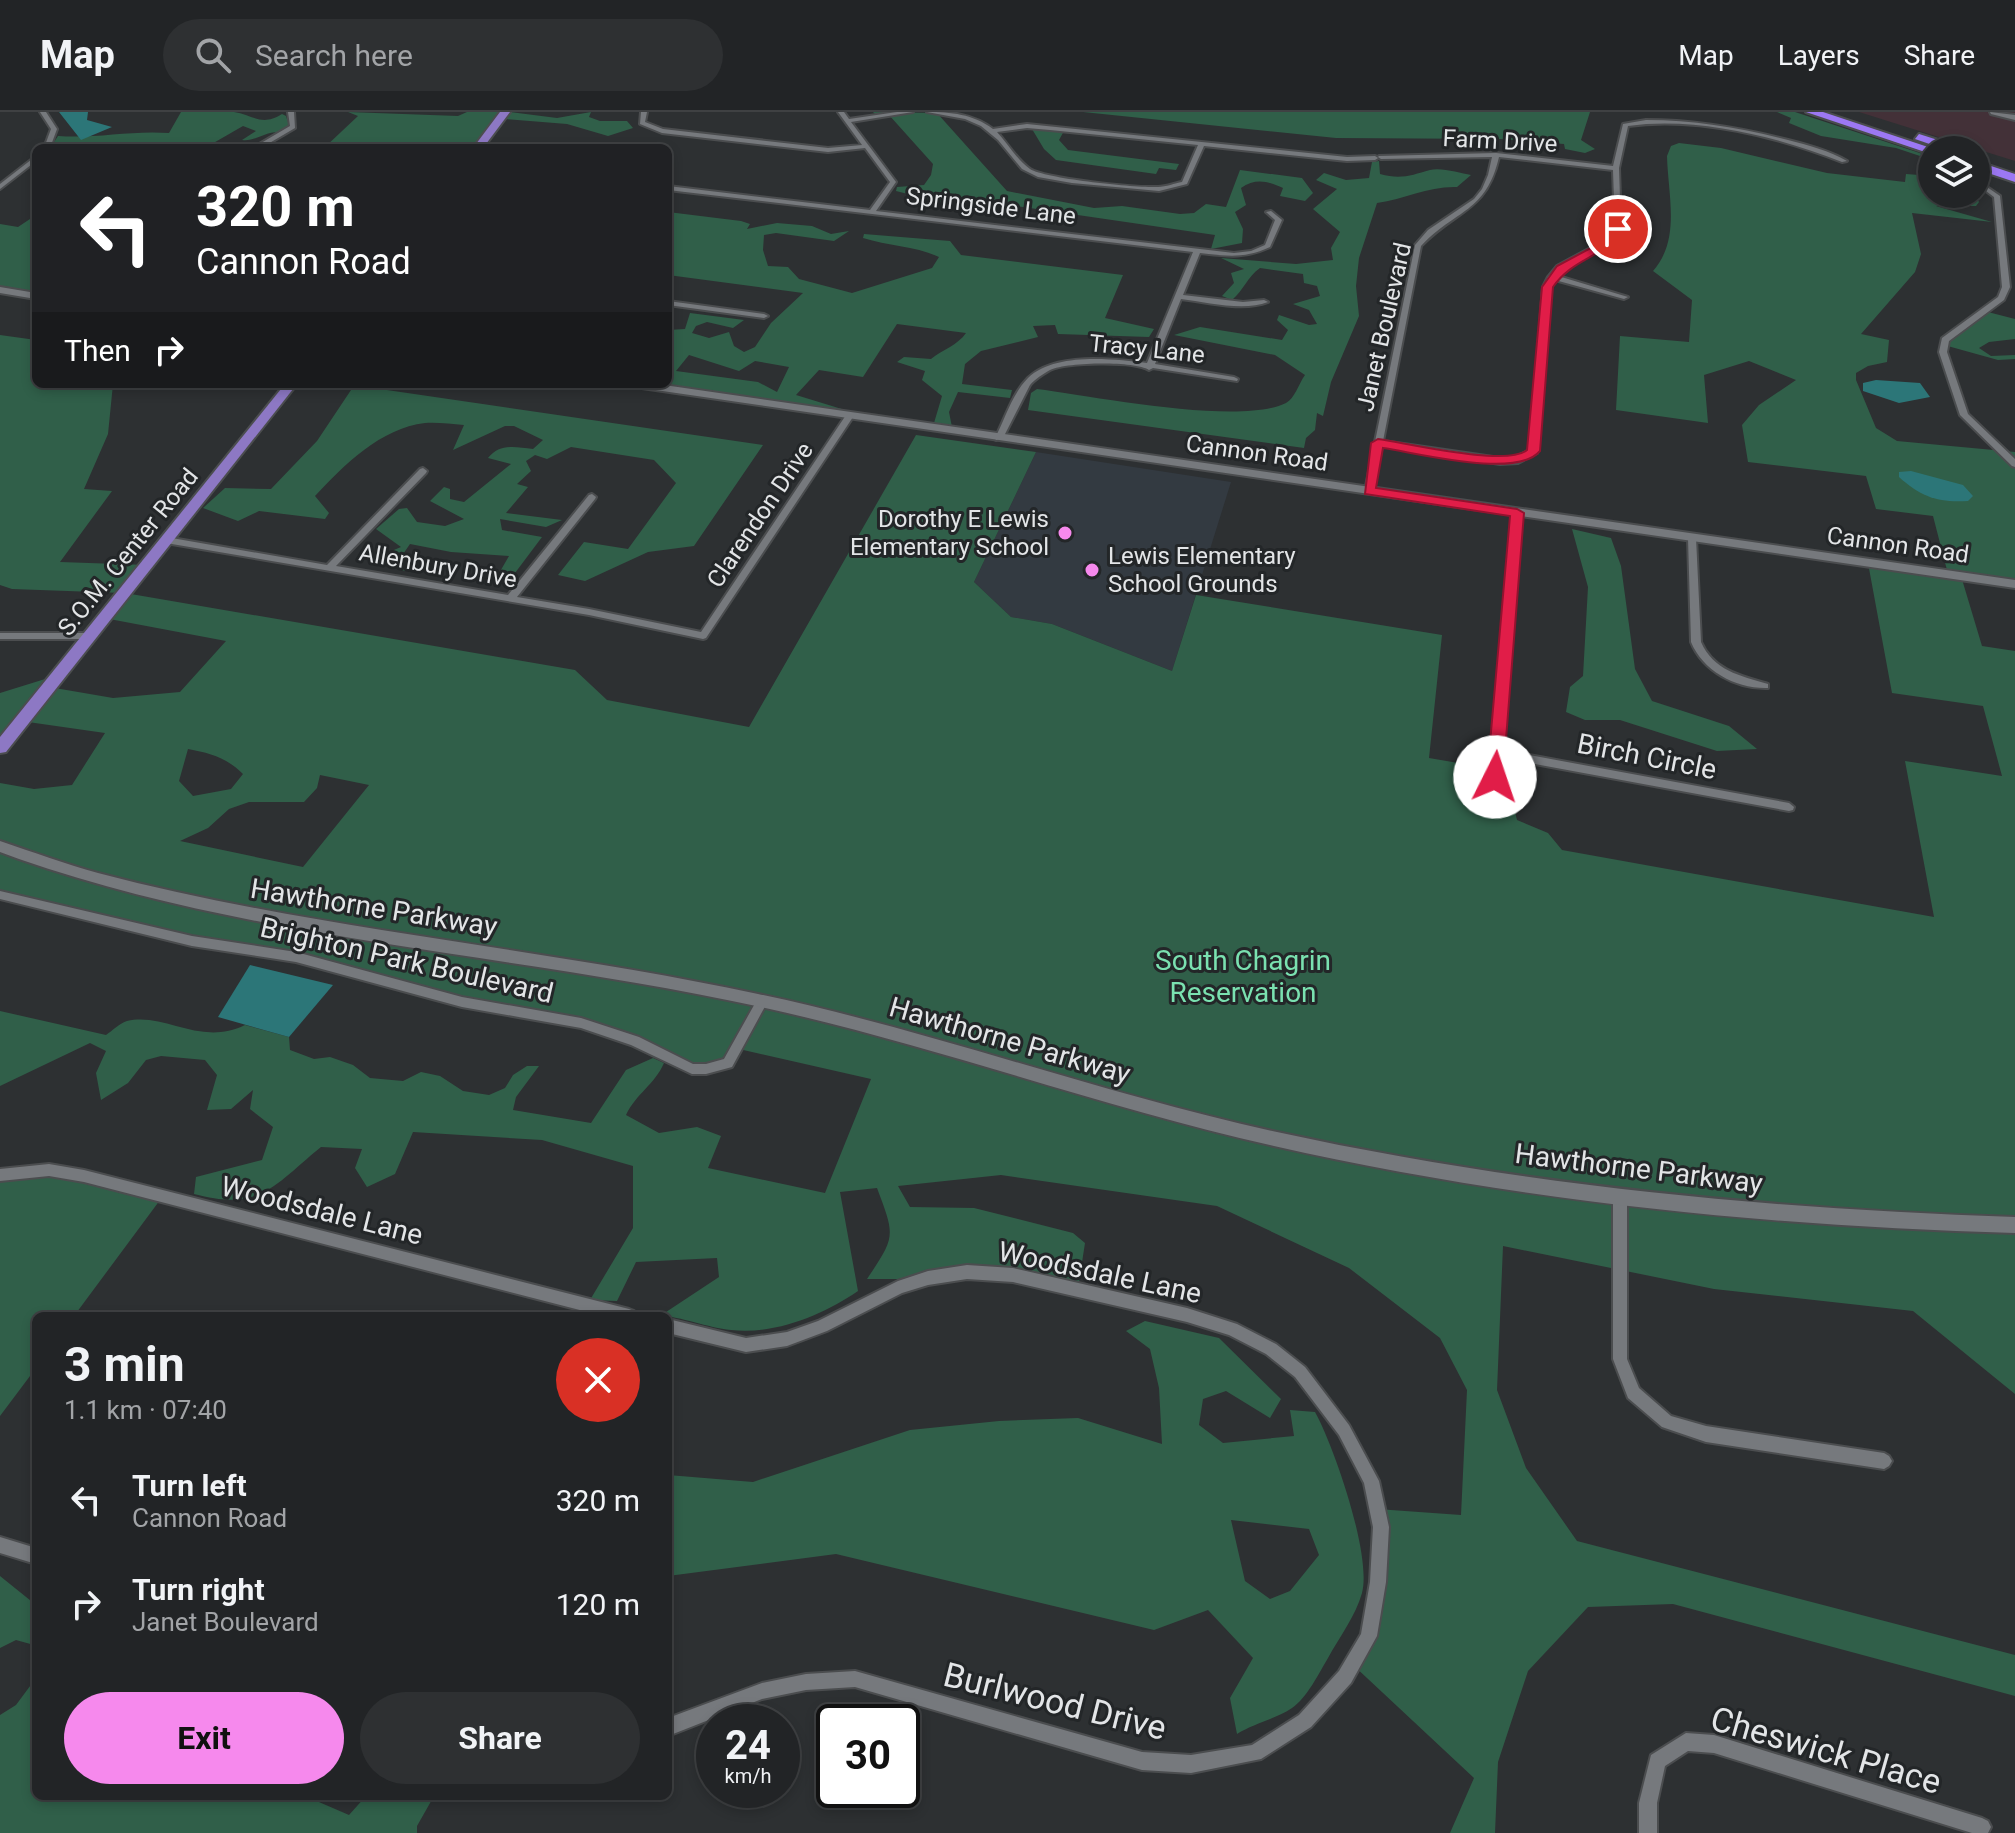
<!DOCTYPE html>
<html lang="en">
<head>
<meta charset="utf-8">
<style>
  body { margin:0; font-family:Roboto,sans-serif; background:#2e3032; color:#f1f3f6; height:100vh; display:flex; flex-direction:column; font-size:30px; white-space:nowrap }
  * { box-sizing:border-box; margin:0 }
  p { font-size:26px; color:#a2a4a7 }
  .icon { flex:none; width:44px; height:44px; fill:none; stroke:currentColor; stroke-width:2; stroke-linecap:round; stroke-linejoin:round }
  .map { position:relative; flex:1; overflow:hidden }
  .details { position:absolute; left:32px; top:1200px; width:640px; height:488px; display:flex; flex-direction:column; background:#222426; border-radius:12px; box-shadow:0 4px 12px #0003,0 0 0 2px #3f4143 }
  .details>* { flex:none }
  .hud { position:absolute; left:32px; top:32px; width:640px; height:244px; border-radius:12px; box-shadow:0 4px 12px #0003,0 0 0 2px #3f4143; background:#202124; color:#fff; overflow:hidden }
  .buttons { position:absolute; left:1918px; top:24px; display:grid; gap:16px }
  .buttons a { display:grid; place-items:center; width:72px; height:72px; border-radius:50%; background:#222426; box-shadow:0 4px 12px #0003,0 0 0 2px #3f4143; font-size:40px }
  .speed { position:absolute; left:696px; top:1592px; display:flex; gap:16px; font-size:40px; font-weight:700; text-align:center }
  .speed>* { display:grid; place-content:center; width:104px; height:104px; border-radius:50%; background:#222426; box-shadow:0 4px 12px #0003,0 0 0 2px #3f4143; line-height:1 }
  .speed small { font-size:20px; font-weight:400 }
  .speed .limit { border:4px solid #111; border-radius:12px; background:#fff; color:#111 }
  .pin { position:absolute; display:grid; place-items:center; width:68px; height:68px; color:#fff; margin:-34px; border:4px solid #fff; border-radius:50%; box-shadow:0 2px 8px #0007 }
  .me { position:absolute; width:88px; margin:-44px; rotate:4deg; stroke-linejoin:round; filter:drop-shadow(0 0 6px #0008) }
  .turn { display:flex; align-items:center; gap:28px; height:168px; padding:0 32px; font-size:36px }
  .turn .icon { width:104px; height:104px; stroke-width:2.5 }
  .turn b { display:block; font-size:56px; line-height:68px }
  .then { display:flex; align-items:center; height:76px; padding:0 32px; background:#0003; gap:16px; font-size:30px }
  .round { display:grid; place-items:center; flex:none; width:84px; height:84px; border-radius:42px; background:#2e3032 }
  .headline { display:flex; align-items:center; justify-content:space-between; height:136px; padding:0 32px }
  h1 { font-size:48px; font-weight:700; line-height:60px }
  .cta { display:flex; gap:16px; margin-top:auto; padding:16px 32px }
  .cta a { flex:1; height:92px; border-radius:48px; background:#f689ed; color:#111; font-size:32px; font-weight:700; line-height:92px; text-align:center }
  .cta a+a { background:#2e3032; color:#f1f3f6 }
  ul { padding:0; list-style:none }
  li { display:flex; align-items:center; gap:24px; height:104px; padding:0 32px }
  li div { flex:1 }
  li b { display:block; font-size:30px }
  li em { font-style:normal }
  header { display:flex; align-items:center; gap:48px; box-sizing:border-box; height:112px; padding:0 40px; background:#222426; border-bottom:2px solid #3f4143 }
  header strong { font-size:38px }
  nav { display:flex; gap:44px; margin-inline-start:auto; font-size:28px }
  .search { width:560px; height:72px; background:#2e3032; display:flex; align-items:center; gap:20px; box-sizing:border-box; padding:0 28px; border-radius:44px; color:#a2a4a7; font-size:30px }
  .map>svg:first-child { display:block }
  .built { fill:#333a41 }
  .industrial { fill:#433138 }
  .green { fill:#305f49; fill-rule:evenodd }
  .water { fill:#2c7678 }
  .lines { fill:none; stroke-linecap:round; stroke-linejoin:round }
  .street-casing { stroke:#4b4d4f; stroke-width:4 }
  .secondary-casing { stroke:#4b4d4f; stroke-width:4 }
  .primary-casing { stroke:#4b4d4f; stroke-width:4 }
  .highway-casing { stroke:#4b4d4f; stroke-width:4 }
  .street { fill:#76797d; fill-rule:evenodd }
  .secondary { fill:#76797d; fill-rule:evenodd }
  .primary { fill:#8d78c4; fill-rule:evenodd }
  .highway { fill:#9c78f3; fill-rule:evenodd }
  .route { fill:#e11d48; stroke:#92132f; stroke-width:2 }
  .poi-dot { fill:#f689ed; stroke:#232628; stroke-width:3 }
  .labels { text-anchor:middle; stroke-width:6; stroke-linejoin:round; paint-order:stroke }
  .far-street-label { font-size:24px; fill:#e3e5e7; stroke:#232628 }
  .far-poi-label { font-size:24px; fill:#e3e5e7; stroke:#232628; text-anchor:end }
  .street-label { font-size:28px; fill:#e3e5e7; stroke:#232628 }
  .park-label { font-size:28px; fill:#7ae1b0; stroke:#232628 }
  .near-street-label { font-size:34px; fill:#e3e5e7; stroke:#232628 }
</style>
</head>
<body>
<header>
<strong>Map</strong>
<div class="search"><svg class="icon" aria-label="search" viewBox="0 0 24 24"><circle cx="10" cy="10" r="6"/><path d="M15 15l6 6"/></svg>Search here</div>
<nav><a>Map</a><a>Layers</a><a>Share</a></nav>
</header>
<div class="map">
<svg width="2015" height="1721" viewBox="0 0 2015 1721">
  <rect width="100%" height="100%" fill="#2d3032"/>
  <polygon class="built" points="1036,340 1231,370 1172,559 1052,512 1011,505 974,470"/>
  <polygon class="industrial" points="1859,0 2015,0 2015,49"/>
  <g class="green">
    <path d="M181,0c17,0 37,0 53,0 19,3 28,15 48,2l4,2 3,9 -8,8c-14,-4 -24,9 -39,7l14,-9 -13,-5 -33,19 19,3h-179l8,-12c36,3 73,-6 111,-3z"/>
    <polygon points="348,0 458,4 467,0 505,0 480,33 409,32 400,36 324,36 358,4"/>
    <polygon points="510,0 557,6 591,0 589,5 600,9 627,9 633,16 608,24 567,12 505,7"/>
    <path d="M873,0l64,1 70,78 87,17 28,-2 58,8 14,-1 12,-9 20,3 14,-37 62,8 11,15 -8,8 -25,-5 3,-8c-15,-7 -28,-10 -42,0l5,17 -11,7 8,17 -1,14 -31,6 4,-14 -233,-34 -35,3 -51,-13 1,-4 27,-2 7,-10 2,-11 -44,-49 -11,2z"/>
    <polygon points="1083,0 1590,0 1581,28 1595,37 1585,41 1565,37 1564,32 1500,27 1336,26"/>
    <polygon points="1777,0 1795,0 1932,45 1932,48 1896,36 1821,24 1789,11 1791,6"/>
    <polygon points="1032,17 1064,19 1059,28 1068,38 1179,52 1176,58 1159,56 1156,62 1056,48 1044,37"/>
    <path d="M1679,31l42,5 106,25 78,9 1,-8 26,2v18h42l5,8 -3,4h-40l56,16 -80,-9 9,41 -6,18 -54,62 28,6 -2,22 -19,4 -12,7v7l20,48 21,13 118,11v130l-54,-6 21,70 33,5v743l-102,-83 -199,-22 -211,-43 -6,144 29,78 51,73 438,114v41l-342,-92 -85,3 -60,64 -30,91 -3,71h-45l24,-55 -122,-114 17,-28 8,-127 84,6 6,-125 -27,-52 -91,-70 -132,-62 -216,-31 -103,11 12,21 64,1 99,25 12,10 -6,39 -58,-10 -70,-6 -53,13h-31c29,-43 28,-43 10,-91l-37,4 18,99c-35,24 -83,44 -127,39 -23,-2 -51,-14 -71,-14l59,-39 -2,-19 -81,4 -19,39 -27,-1 43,-72v-62l-91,-26 -129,-8 -18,42 -28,13 -12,-19 7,-19 -41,-2c-47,38 -60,65 -127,47l2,-17 66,-17 11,-33 -23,-18 3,-19 -22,19 -24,1 10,-35 -12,-15 -44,-4 -15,4 -18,23 -27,17 -5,-27 10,-22 -16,-8 -90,43v-75l106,24c6,-4 14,-12 21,-14 38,-9 73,26 118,4l44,12 1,13 24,9 16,-2 23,8 17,13 33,3 18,-9 19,4 23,15 26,4 16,-7 8,-13 14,-9h12l-23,31 -3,13 78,13 35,-53 27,-12 11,5c-9,21 -28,31 -38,52l33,18 38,-6 24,9 -13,32 117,25 46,-114 -132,-30 -5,7 -28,13 -96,-37 -610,-137v-112l34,6 38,-4 33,-52 -84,-12 -21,27v-55l58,-18 -9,12 64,11 67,-6 46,-51 -122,-23 19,-25 -111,-4 -12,-4v-250l36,5v44h77l-5,50 -24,55 28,2 -52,71 86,3 -21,28 450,77 32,30 142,27 167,-292 120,17 -62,130 37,35 41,7 120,47 24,-76 246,40 -13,123 76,13 12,49 31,13 14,17 372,67 -29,-156 97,15 -19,-70 -91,-13 -24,-130 80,11 -15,-58 -57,-7 -10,-33 -118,-14 -6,-37 17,-20 37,-25 -47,-19 -45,14 4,48 -92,-13 4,-74 69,6 3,-42 -39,-29c28,-32 15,-75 14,-115l4,-10zM188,637c22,4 39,9 55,25l-12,15 -38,7 -14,-15zM320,663l49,10 -66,82 -123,-26 28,-13 21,-19 20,-7h55l13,-14z"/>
    <path d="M1379,49l1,13c21,6 32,1 50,-4 11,-3 30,3 41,5l-14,12c-28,-1 -52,12 -80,16l-18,55 -3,28 3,30 -28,66 -8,34 -6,-3 -2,17 -9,8 -2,10 -276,-38 3,-17 6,-4c56,7 203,37 249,14 9,-5 12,-18 19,-28l-30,-20 -101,-20 26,-8 82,13 6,-10 -11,-10 2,-5 30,10 8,-1 -8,-14 -16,-6 27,-8 -3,-10 -13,-3 -1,-9 -43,-6c-13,9 -16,22 -28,32l-10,-4 12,-13 -3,-10 13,-4 -23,-11 75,6 37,-4 -2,-12 9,-16 -27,-23 24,-20 -21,-9 8,-7 22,7 23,-2 3,-16z"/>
    <path d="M668,100l73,9 9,3 -3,5 30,-6 35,3 19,8 18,-3 -15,10 -58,-8 -12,2 -1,15 5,16 20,1 11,12 53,14 80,-25 7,-11c-23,-11 -51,-11 -76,-19l1,-4 86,7 11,14 162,20 -18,43 49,11 -5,8 -91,-3 -3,-9 -22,1 5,11 -57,14 -16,13 -3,20 50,6 -2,8 -52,-6 -9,20 3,15 -18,-4 8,-27 -20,-16 3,-9 -28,-9 7,-5 27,2c11,-9 27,-14 35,-26l-69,-9 -34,53 -44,-7 -23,25 49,15 -1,3 -209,-29h33v-54l17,-1 5,-16 54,7 -11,8 -26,-6 -11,4 -4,7 17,5 20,-6 5,14 10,6 11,-5 16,-24 32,-30 -135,-18zM689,243l50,16 16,-10 34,6 -12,25 -19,-10 -82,-11z"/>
    <polygon points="36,103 36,181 0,178 0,112 18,115"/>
    <polygon points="1984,199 2015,207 2015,227 1989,230 1979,236 1991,244 2015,243 2015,247 1998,248 1944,233"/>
    <path d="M355,272h25v5l383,56 -69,101 -46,6 -63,29 -27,-6 26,-33 44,7 48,-66 -22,-23 -83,-13 -24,12 -12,-4 -9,6 5,10 -14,13 11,3 -22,26 56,7 -16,7 -46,-8 2,11 40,7 -30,40 -14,-2 11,-19 -58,-4 -41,-8 -9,13 4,14 -23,-7v-9l19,-8 -25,-18 23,-20 8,-1 10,14 28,4 19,-7 -34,-18 14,-14 6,2v10l14,3 47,-38 -23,-6c12,-15 27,-11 45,-9l10,-9 -29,-14h-9l-52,24 11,-25c-13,-1 -27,-3 -39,-2 -44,5 -81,42 -110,73l14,17 -4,6 -66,-8 -21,10 -35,-13 22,-20 46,1 46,-48z"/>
    <polygon points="1572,417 1611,426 1621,454 1635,557 1652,589 1729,614 1757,637 1717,639 1620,608 1585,608 1566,600 1570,575 1583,564 1588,475"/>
    <polygon points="49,1058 163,1084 74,1204 36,1204 36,1256 0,1304 0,1063"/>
    <path d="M1145,1209l74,17 62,61 -11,19 -44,-27 -23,8 -4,26 24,18 71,-7 -4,-26 25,2c19,34 57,144 47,181 -6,22 -23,45 -34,65 -9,15 -21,40 -36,50 -16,11 -38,15 -55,26l-7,-36 23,-40 -45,-48 -54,20 -318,-76 -168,22v-101l85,7 157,-52 89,-9 79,-3 84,26 -3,-56 -9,-39 -24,-18zM1231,1408l78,9 10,26 -29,36 -20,8 -25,-18z"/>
    <polygon points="0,1464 36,1493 34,1533 16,1528 0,1536"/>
    <polygon points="36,1566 36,1684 305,1684 349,1703 366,1684 434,1684 417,1714 417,1721 0,1721 0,1603 16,1593"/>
  </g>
  <g class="water">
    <polygon points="59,0 88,0 87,8 112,15 81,28"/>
    <polygon points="1876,268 1920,271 1930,285 1899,291 1863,279 1863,271"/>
    <path d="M1911,359l52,14 10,11 -5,5c-29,2 -47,-4 -69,-24v-5z"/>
    <polygon points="250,853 333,873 289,925 218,905"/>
  </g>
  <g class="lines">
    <g class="street-casing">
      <g id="street">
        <polygon points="40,0 46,0 57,17 50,36 44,36 51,17"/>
        <polygon points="288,0 294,0 295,16 261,36 256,36 256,34 290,14"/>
        <path d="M641,0h6l-2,10 18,7 165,19 34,-3 -24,-33h6l5,7 48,-7h16l-62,10 45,60 -20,29 358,42 17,-2 14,-6 10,-25 -9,-8 5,-1 11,9 -12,27c-26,12 -43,9 -70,6l-17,42 60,7 21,-2 4,2c-25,10 -61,0 -87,-3l-26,65 79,13 4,2 -1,2 -84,-13 -4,2c-15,-9 -81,-8 -99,0 -7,4 -15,9 -20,15l-27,53 -7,2 -1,-2c10,-19 17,-44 33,-60 27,-26 85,-19 119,-15l46,-111 -525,-62v-4l202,24 20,-28 -25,-34 -37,4 -166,-19 -22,-9z"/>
        <path d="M927,0c24,0 46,2 66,17l34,-5 320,33 28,-1 3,2 -3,2 -28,1 -143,-15 -17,38 -28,7 -87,-8 -34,-6 -16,-8 -24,-29 -17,-14 -16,-7zM1027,16l23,2 148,15 -16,37c-7,1 -16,5 -24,5 -21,1 -112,-8 -128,-18 -13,-9 -22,-25 -33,-37z"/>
        <path d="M1646,8c49,0 95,8 142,20 20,5 42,11 59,21l-5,1c-63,-25 -146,-46 -214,-36l-9,42 2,61 -4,9 -54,31 -5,7 70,21 -4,2 -69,-19 -4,7 -14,166 -19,10 -18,1 -118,-18 -9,45 -7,2 -1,-2 50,-246 13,-15 46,-31 8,-10 6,-14 4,-18 -111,2 -3,-2 1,-1 117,-3 117,13 10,-42zM1499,45l114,13 2,59 -4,8 -54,29 -9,11 -5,10 -13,163 -17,8h-13l-117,-17 38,-195c35,-37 65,-33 78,-89z"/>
        <polygon points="36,44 36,49 0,77 0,72"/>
        <polygon points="1984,73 2000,84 2010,175 2004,188 1949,229 1947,240 1968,302 2015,347 2015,355 2012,354 1960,303 1939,240 1942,226 1998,185 2002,175 1994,85 1982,76 1981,75"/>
        <polygon points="668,189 764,202 768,204 764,206 668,193"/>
        <polygon points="846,303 853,305 706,526 703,527 589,503 166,431 161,428 166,425 327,453 420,357 423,356 427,359 426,361 336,454 508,483 589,383 592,382 596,385 595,387 517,485 589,497 701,520"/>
        <polygon points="1517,398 1521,401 1502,638 1789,691 1794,695 1793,698 1789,699 1502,646 1500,665 1499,668 1491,668 1490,665 1513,401"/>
        <path d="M1692,423l4,3 5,104c12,28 39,34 67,42v4c-32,1 -65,-17 -77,-46l-3,-104z"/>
        <polygon points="0,521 89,521 94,524 89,527 0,527"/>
        <polygon points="0,779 192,824 296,840 462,885 581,906 639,925 693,952 706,952 724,947 758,886 766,886 768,889 732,955 706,962 692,962 631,933 581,916 462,895 296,850 192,834 0,787"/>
        <polygon points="49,1052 84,1058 629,1197 634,1199 636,1204 603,1204 84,1070 49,1064 0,1069 0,1057"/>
        <polygon points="1620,1078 1625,1080 1627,1084 1627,1247 1639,1276 1671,1304 1706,1314 1884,1341 1889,1344 1892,1349 1889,1354 1884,1357 1706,1330 1662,1315 1628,1286 1613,1247 1613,1084 1615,1080"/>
        <polygon points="967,1153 1013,1156 1187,1196 1237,1212 1276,1232 1305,1255 1349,1313 1379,1369 1389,1415 1386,1470 1377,1524 1351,1571 1311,1615 1261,1647 1191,1661 1142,1658 855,1575 806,1578 762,1587 668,1624 668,1606 762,1571 806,1562 855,1559 1142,1640 1191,1643 1252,1633 1299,1603 1339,1559 1361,1522 1370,1470 1373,1415 1364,1371 1339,1323 1295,1265 1266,1242 1229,1223 1187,1210 1013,1170 967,1167 928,1173 902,1181 827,1219 787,1234 746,1240 668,1221 668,1207 746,1226 787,1220 818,1209 898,1169 928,1159"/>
        <polygon points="0,1425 36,1436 36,1452 0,1441"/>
        <polygon points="1686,1621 1714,1623 1982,1706 1988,1709 1991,1715 1988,1721 1972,1721 1714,1641 1688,1639 1665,1654 1657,1691 1657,1721 1639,1721 1639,1691 1651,1643"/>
      </g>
    </g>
    <g class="secondary-casing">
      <g id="secondary">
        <polygon points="1990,0 2015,3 2015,8 1991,2"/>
        <polygon points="0,175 36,181 36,187 0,181"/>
        <polygon points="630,272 657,272 2015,468 2015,476 635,275"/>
        <path d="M0,729c33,11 65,23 98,32 217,57 441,74 660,121 176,37 344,100 519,138 243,53 490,77 738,85v16c-248,-7 -498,-32 -741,-87 -173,-39 -340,-101 -513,-139 -246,-54 -503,-65 -742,-148l-19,-7z"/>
      </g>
    </g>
    <g class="primary-casing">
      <g id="primary">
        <polygon points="500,0 510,0 483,36 473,36"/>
        <polygon points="285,272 297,272 6,640 0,641 0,625"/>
      </g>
    </g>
    <g class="highway-casing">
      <g id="highway">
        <polygon points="1806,0 1823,0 1937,38 1928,41"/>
        <polygon points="1919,22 1963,36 1965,38 1947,38 1915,27"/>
        <polygon points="1976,49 2015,62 2015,70 1976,57"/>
      </g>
    </g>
    <use href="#street" class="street"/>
    <use href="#secondary" class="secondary"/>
    <use href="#primary" class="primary"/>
    <use href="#highway" class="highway"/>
  </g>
  <path class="route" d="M1614,115l9,2c-20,30 -49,28 -70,58l-13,164c-23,28 -122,2 -157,-3l-7,40 141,21 7,4 -21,264 -8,5 -8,-5 23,-261 -145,-22 6,-51 7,-4c29,4 129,28 149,11l15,-163 15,-21 47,-25z"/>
  <g class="poi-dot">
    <circle cx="1065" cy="421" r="8"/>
    <circle cx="1092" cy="458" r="8"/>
  </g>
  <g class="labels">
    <g class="far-street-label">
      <text transform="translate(1500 29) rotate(3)" y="8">Farm Drive</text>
      <text transform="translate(991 94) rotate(7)" y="8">Springside Lane</text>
      <text transform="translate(1384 215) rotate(-77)" y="8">Janet Boulevard</text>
      <text transform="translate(1147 237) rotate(6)" y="8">Tracy Lane</text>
      <text transform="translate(1257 341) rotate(8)" y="8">Cannon Road</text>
      <text transform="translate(760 403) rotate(-56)" y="8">Clarendon Drive</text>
      <text transform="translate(1898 433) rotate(8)" y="8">Cannon Road</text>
      <text transform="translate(128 440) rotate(-51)" y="8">S.O.M. Center Road</text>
      <text transform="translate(438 454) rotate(10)" y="8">Allenbury Drive</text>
    </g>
    <g class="far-poi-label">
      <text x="1049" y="415">Dorothy E Lewis<tspan x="1049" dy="28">Elementary School</tspan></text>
      <text x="1108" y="452" text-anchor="start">Lewis Elementary<tspan x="1108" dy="28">School Grounds</tspan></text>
    </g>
    <g class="street-label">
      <text transform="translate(1647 644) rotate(11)" y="10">Birch Circle</text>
      <text transform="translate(374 795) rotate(9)" y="10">Hawthorne Parkway</text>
      <text transform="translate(407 848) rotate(13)" y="10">Brighton Park Boulevard</text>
      <text transform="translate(1010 928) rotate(16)" y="10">Hawthorne Parkway</text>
      <text transform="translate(1639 1056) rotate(7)" y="10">Hawthorne Parkway</text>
      <text transform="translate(322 1098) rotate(14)" y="10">Woodsdale Lane</text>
      <text transform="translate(1100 1160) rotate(12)" y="10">Woodsdale Lane</text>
    </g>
    <g class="park-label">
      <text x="1243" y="858">South Chagrin<tspan x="1243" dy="32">Reservation</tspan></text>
    </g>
    <g class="near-street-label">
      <text transform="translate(1055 1589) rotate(14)" y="12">Burlwood Drive</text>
      <text transform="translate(1826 1638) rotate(16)" y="12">Cheswick Place</text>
    </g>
  </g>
</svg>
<div class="buttons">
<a><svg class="icon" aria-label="layers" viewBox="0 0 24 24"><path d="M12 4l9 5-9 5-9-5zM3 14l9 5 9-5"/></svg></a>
</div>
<div class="speed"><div>24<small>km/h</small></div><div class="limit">30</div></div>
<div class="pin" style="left:1618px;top:117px;background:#d93025"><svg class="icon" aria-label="arrive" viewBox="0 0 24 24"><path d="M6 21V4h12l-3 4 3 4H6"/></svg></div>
<svg class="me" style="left:1495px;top:665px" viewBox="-20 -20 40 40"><circle r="19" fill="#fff"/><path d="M0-13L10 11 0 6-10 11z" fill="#e11d48"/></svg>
<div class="hud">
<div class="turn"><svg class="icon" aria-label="left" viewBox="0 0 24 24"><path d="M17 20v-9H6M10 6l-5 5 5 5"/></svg><div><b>320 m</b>Cannon Road</div></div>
<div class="then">Then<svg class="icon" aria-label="right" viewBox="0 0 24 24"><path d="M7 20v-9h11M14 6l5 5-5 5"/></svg></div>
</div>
<section class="details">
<div class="headline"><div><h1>3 min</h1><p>1.1 km · 07:40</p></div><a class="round" style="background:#d93025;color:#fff"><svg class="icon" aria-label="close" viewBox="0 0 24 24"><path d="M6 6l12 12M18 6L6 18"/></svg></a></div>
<ul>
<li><svg class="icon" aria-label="left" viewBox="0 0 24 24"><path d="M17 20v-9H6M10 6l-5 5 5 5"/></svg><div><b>Turn left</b><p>Cannon Road</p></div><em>320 m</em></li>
<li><svg class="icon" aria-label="right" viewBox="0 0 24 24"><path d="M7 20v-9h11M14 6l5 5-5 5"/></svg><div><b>Turn right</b><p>Janet Boulevard</p></div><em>120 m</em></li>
</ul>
<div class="cta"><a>Exit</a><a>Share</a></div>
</section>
</div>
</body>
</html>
